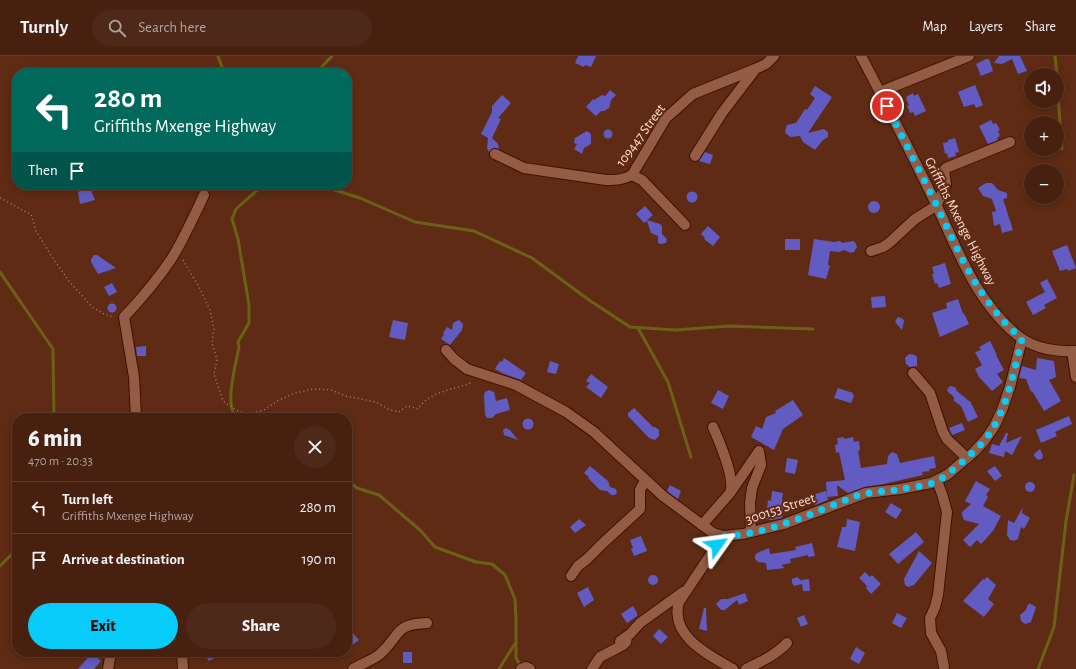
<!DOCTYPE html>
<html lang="en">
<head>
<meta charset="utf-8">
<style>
  body { margin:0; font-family:"Alegreya Sans",sans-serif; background:#4e2819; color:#f1f3f6; height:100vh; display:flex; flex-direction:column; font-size:15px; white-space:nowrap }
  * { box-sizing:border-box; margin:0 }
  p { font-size:13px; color:#b0a39f }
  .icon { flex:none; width:22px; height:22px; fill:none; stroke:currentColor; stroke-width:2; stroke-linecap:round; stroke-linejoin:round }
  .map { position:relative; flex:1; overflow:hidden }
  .sheet { position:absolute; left:12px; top:357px; width:340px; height:244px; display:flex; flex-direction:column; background:#472010; border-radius:16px; box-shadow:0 2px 10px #0003,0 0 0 1px #5f3e30 }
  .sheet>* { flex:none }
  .banner { position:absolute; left:12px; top:12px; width:340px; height:122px; border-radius:16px; box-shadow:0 2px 10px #0003,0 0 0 1px #5f3e30; background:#00695c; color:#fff; overflow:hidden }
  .fabs { position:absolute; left:1024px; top:12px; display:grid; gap:8px }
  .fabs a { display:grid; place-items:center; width:40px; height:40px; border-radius:50%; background:#472010; box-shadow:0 2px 10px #0003,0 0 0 1px #5f3e30; font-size:20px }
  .pin { position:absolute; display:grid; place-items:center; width:34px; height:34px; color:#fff; margin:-17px; border:2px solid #fff; border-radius:50%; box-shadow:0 1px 4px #0007 }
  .me { position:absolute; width:44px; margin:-22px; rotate:59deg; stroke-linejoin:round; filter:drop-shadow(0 0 3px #0008) }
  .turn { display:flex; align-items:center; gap:14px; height:84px; padding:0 16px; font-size:18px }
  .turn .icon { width:52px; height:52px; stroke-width:2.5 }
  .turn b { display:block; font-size:28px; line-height:34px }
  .then { display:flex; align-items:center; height:38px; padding:0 16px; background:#0003; gap:8px; font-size:15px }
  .round { display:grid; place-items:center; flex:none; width:42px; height:42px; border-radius:21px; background:#4e2819 }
  .summary { display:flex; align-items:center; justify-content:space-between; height:68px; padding:0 16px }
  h1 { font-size:24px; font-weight:800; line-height:30px }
  .cta { display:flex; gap:8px; margin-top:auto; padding:8px 16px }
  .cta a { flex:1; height:46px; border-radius:24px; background:#07cbf9; color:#111; font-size:16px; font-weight:800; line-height:46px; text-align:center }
  .cta a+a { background:#4e2819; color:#f1f3f6 }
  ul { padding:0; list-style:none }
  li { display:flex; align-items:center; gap:12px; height:52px; padding:0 16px; border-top:1px solid #5f3e30 }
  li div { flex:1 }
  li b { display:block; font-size:15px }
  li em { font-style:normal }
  header { display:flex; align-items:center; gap:24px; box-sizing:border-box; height:56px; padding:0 20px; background:#472010; border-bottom:1px solid #5f3e30 }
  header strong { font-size:19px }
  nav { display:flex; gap:22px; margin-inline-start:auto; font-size:14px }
  .search { width:280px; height:36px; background:#4e2819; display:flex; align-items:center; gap:10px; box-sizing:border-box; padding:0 14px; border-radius:22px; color:#b0a39f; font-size:15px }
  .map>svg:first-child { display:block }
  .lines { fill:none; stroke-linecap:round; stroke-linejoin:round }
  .stream { stroke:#6a6116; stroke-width:3 }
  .building { fill:#625cc2 }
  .minor-casing { stroke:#411100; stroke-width:12 }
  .path { stroke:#ab7f6d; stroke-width:1.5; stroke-dasharray:1 3; stroke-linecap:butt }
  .minor { stroke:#945c45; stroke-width:10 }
  .route { stroke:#07cbf9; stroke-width:7; stroke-dasharray:0 12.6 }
  .labels { text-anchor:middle; stroke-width:4; stroke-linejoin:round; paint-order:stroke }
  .street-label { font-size:14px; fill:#ffddd0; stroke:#5f2b15 }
</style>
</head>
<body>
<header>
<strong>Turnly</strong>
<div class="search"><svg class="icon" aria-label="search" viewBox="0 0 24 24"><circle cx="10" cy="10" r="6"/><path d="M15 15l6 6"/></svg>Search here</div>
<nav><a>Map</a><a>Layers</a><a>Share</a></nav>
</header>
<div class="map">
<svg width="1076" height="613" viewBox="0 0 1076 613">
  <rect width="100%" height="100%" fill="#5f2b15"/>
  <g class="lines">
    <g class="stream">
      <polyline points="218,0 224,17"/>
      <polyline points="1055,0 1057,19"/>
      <polyline points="316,17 332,0"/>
      <polyline points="1057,25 1062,93"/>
      <polyline points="319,129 360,142 415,166 474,175 532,202 589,244 630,271 676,274 729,270 813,273"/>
      <polyline points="0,216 53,293 54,362"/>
      <polyline points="638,272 668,326 691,401"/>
      <path d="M236,362c-12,-14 0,-54 3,-71l-1,-5 11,-19v-18l-11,-66 -6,-20 4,-10 27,-24"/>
      <polyline points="347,424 357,432 379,439 420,474 435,491 476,506 492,508 505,519 515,543 516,563 516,602 520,609 523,610"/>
      <polyline points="0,510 17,493"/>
      <polyline points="499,613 516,586"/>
      <polyline points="1038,613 1054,571 1066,465 1074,419"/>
    </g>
  </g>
  <g class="building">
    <polygon points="578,0 596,0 591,11 585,9 584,11 575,7"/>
    <polygon points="999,0 1020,0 1027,15 1018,18 1012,3 1002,8 994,7"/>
    <polygon points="986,3 989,3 993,15 981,20 976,8"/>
    <polygon points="975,29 983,49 976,52 974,48 964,51 958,36"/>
    <polygon points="815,30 832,41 808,77 824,73 828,76 828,81 823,84 815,94 803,86 800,80 791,81 786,78 785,75 787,69 796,67 805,53 807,54 815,42 810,38"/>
    <polygon points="610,34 616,39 611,44 609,52 604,55 601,55 596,60 586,51 593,43 594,44 602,39 605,40"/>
    <polygon points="913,37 914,40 918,38 926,55 915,60 913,56 910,57 907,50 909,49 906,43 907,43 906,41"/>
    <polygon points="502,39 511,47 498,62 501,63 492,82 498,88 499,93 494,92 489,96 487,92 488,82 481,78 492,56 492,50"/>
    <polygon points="991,64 993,68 996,67 1000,74 998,75 1000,80 997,82 998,84 988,88 979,70"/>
    <circle cx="608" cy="78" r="4.5"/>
    <polygon points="587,75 591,78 591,88 584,92 582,98 574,93 577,88 574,87 575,82"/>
    <polygon points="955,82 959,96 955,97 956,100 948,102 947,97 945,98 943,87 948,86 948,84"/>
    <polygon points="705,96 713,99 710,108 699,105"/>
    <polygon points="986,127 992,127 998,134 1007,137 1007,142 1003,143 1013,174 1002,177 1000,168 994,170 992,156 996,155 992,143 983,140 978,132"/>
    <polygon points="90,132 95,144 80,148 78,136"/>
    <circle cx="692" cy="141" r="5.5"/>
    <circle cx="874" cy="151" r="6"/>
    <polygon points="645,150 653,159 647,164 660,168 662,170 662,178 667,183 666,187 661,188 658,187 658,180 651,177 647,165 644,167 636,158"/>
    <polygon points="708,170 720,181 713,190 704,183 705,182 701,178"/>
    <rect x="785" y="183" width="15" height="11"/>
    <polygon points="814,183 834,186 840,185 842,187 853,185 855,186 857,191 854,196 851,197 844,194 839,196 830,195 828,209 830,210 826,223 808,219"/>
    <polygon points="1067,189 1076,212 1068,215 1067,213 1060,215 1052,195"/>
    <polygon points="94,199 97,199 116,212 98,218 91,206 91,203"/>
    <polygon points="945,207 951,228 939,232 937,227 935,228 932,218 934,218 932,211"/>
    <polygon points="1047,223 1057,242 1044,249 1046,252 1033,259 1026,246 1045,236 1040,227"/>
    <polygon points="112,227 117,236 109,240 104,231"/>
    <polygon points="885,240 886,251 872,252 871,241"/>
    <polygon points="958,243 963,258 964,257 969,268 940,281 932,257 947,252 946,247"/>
    <circle cx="112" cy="252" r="4.5"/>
    <polygon points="899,261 903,263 904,265 902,274 895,266 897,262"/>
    <polygon points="393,264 408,267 405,284 389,281"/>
    <polygon points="459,264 463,268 462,274 450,289 441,283 444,278 443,277 447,271 452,274 453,267"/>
    <polygon points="990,285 997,299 996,299 1004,314 997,318 1003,326 992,335 979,321 975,313 982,309 975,296 981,294 979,291"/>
    <polygon points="146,290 146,300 137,300 136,291"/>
    <polygon points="909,298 915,299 917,301 917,310 910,311 906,308 905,302"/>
    <polygon points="504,302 526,317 521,324 502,317 495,313 500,305 502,306"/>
    <polygon points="1037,302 1054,305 1056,321 1049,324 1061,345 1044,355 1032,335 1031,336 1026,323 1019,322 1022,310 1036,314"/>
    <polygon points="550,305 559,308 556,318 547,316"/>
    <polygon points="591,318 608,331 601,342 586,331 590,327 586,325"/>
    <polygon points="950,330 955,331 957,335 969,345 970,345 978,361 968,366 961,350 954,345 954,341 948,336 947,334"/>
    <polygon points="838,332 853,337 853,339 854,340 851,347 834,342"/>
    <polygon points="489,334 494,336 496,345 507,342 510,354 496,358 492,362 487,362 485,359 484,339 485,336"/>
    <polygon points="718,334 729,340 723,353 711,347"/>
    <polygon points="793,344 803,359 783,373 774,394 751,381 756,370 762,373 766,361 776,357 775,355"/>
    <polygon points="634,352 653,371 655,371 659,374 659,380 655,384 649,382 628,360 628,357"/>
    <polygon points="1069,360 1072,368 1055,376 1057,380 1041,387 1036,374"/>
    <circle cx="528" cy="368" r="5.5"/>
    <polygon points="962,367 965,374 952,379 949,372"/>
    <polygon points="506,372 510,374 518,384 504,379 503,374"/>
    <polygon points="1006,377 1008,377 1006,387 1022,380 1012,399 1005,395 1004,401 989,397 992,388 999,390"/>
    <polygon points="844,381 844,383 853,381 854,386 859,385 860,394 858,395 861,412 887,408 888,400 892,396 897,398 900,407 934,400 936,412 929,413 930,415 922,416 923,419 884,428 864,431 848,437 837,429 838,440 827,441 826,426 845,424 839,396 836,397 835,389 838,388 837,382"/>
    <polygon points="1040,393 1043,400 1042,403 1038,404 1034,400 1034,398"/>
    <polygon points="787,402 798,404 795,418 785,416"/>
    <polygon points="590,410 608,425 610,431 616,433 617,436 615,439 611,439 607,435 600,434 588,422 589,421 584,417"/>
    <polygon points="995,410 1002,420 995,425 987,415"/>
    <polygon points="976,425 990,433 986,439 988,441 983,450 1001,460 993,475 981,488 977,484 970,491 963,484 979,468 964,464 962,459 962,456 971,448 965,445"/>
    <circle cx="1030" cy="431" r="5"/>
    <polygon points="670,429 681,435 678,443 667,435"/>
    <polygon points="772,435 783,437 782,445 784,445 782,462 772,464 766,463 768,444 771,445"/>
    <polygon points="826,435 828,444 815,449 812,439"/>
    <polygon points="891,447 902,454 896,463 885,456"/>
    <polygon points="1023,451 1022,457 1030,462 1024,473 1021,471 1018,483 1013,485 1010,484 1007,479 1008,464 1014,467"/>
    <polygon points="579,463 586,469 575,477 570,471"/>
    <polygon points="847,463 860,466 855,495 837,491 842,471 846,471"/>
    <polygon points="916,476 924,486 898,508 889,498"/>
    <polygon points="641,480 647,495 634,500 631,493 633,492 630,484"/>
    <polygon points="812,487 815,500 808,501 808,499 790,503 791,507 781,509 785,512 767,514 766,507 758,506 755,503 755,499 757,497 769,492 770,498 796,494 795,491"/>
    <polygon points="919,495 932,507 914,529 908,531 905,529 904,523"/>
    <polygon points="865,516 870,521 872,519 881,528 871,538 866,532 867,530 859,522"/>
    <circle cx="653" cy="524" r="5"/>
    <polygon points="797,521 802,525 802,524 809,523 810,535 803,535 802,528 794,530 792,527 792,523"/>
    <polygon points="987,521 996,529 988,543 994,548 984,561 963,545 983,523 984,524"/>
    <polygon points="588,531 594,544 584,551 577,537"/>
    <polygon points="745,537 748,545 739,549 737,544 725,554 721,554 716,548 721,543 728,543"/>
    <polygon points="1029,547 1036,551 1031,566 1025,568 1021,565 1020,559 1025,555"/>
    <polygon points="633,550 637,557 637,560 627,567 621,558"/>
    <polygon points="704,552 706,552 707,575 699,573"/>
    <polygon points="897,557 907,562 901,572 892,567"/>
    <polygon points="804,559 808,568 801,571 797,562"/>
    <polygon points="659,573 668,581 661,588 653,580"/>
    <polygon points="351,575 359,584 347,593 347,579"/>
    <polygon points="856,591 865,597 859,608 850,603"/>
    <polygon points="203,596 225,596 209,605"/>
    <rect x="403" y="596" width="9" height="11"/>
    <polygon points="92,597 101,605 94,613 78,613"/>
  </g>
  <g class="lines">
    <g class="minor-casing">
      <g id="minor">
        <path d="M861,0c26,49 51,99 75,148 22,47 42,102 85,134 15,11 37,14 55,13"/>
        <polyline points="880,36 969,0"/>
        <path d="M495,98l29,14 82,12c10,0 17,0 26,-5l34,-57 27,-24 62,-25 11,-5 8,-8"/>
        <polyline points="695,100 722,57 754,15"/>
        <polyline points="632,119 642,124 685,169"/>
        <polyline points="871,195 883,191 889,187 915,163 936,150 946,129 944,114 946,112 1010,86"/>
        <polyline points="446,294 454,303 467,313 516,329 566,356 594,376 663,440 713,477 723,480 743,478 784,468 866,437 900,433 931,427 947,419 974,396 985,384 994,371 1002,354 1010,331 1022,283"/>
        <polyline points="1072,295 1076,321"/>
        <polyline points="913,317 930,337 943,376 947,383 967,402"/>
        <path d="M136,362l-2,-41 -10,-60c17,-18 34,-38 48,-59 12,-20 22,-42 32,-63"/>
        <polyline points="937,425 942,438 947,456 938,539 935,551 930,562 931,577 941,595 944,611"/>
        <polyline points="730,437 759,395 761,409 752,432 750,447 751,476"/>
        <path d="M702,469l28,-32c6,-14 -11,-52 -17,-66"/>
        <path d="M723,480l-44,66c-10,34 30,53 54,67"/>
        <polyline points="571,520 578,510 587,503 602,488 640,453 640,434 645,425"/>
        <polyline points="620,585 630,578 640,567 683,536"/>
        <polyline points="182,596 183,613"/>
        <polyline points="108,613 111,596"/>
        <path d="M353,613c8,-5 20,-9 27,-15 21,-19 14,-30 47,-31"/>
        <polyline points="521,613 526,611 530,613"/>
        <polyline points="592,613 600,601 623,589 626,586 627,581"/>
        <path d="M746,613c14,-7 30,-14 41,-26"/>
      </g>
    </g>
    <g class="path">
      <path d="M0,142c11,5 20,12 31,16l5,17 16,26 17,24 23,26 14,8 8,2"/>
      <path d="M183,204l16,27 11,23 4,19 -2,14 5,17 -3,14 9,27 13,9 11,4 17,-4 13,-9 18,-8 18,-4 18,1 15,6 30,6 12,7 11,3 8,-6 11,3c11,-17 33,-19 51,-25l2,-3"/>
    </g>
    <use href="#minor" class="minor"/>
  </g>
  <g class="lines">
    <path class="route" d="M717,489l6,-9c44,-1 92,-24 133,-40 15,-5 30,-4 45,-7 9,-1 20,-3 29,-5 12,-4 21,-13 30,-20 9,-8 17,-15 24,-23 23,-28 29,-68 38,-102 -43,-37 -62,-84 -86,-135 -16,-33 -33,-65 -49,-98"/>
  </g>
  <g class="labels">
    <g class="street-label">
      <text transform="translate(640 79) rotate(-54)" y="5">109447 Street</text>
      <text transform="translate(961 165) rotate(63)" y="5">Griffiths Mxenge Highway</text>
      <text transform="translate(780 452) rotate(-18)" y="5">300153 Street</text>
    </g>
  </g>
</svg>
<div class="fabs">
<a><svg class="icon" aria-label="sound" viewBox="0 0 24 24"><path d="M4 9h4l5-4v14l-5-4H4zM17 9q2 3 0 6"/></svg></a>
<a>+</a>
<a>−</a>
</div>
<div class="pin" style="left:887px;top:50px;background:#d93025"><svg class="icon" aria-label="arrive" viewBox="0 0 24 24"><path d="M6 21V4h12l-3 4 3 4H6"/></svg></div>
<svg class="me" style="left:717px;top:489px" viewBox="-20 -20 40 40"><path d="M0-17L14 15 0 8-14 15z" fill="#07cbf9" stroke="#fff" stroke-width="4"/></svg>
<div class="banner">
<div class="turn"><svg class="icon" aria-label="left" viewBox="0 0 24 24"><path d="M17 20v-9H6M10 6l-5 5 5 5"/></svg><div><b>280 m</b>Griffiths Mxenge Highway</div></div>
<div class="then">Then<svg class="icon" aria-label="arrive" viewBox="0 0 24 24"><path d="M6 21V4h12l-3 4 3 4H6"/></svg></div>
</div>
<section class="sheet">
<div class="summary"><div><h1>6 min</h1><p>470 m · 20:33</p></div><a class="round"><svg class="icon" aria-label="close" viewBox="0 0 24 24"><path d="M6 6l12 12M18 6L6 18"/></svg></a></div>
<ul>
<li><svg class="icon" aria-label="left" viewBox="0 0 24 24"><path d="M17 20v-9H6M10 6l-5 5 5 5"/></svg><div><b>Turn left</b><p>Griffiths Mxenge Highway</p></div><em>280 m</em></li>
<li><svg class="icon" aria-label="arrive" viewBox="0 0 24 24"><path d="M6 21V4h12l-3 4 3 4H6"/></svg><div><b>Arrive at destination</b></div><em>190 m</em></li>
</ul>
<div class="cta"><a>Exit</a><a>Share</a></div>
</section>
</div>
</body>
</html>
